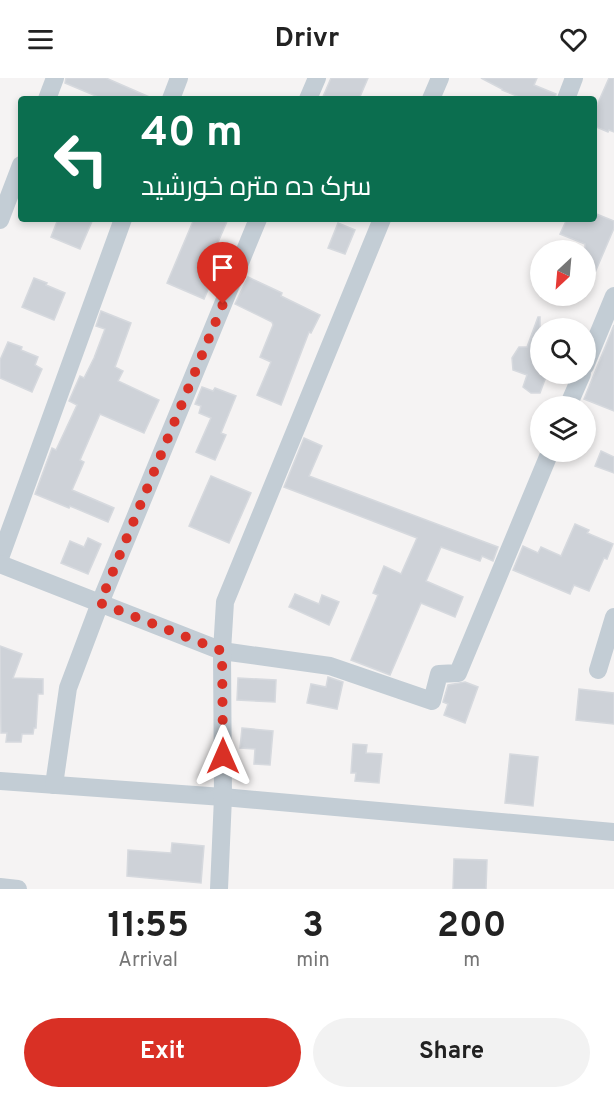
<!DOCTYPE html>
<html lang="en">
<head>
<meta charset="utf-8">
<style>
  body { margin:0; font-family:Overpass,Cairo,sans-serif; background:#f2f2f2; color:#222; height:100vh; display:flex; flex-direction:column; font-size:22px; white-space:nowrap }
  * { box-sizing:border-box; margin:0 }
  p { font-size:20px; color:#767676 }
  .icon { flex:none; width:33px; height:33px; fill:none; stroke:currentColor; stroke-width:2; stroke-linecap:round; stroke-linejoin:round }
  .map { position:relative; height:811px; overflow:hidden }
  .sheet { display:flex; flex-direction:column; background:#fff; flex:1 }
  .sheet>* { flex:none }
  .guide { position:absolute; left:18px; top:18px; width:579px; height:126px; border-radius:6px; box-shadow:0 3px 9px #0003; background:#0b6e4f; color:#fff; overflow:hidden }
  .needle { width:39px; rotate:206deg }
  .fabs { position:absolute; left:530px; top:162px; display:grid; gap:12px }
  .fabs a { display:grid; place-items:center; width:66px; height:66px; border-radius:50%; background:#fff; box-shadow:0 3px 9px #0003; font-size:30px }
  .pin { position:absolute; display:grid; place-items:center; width:51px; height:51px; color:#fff; margin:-62px -26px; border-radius:50% 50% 50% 0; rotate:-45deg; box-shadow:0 0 6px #0007 }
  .pin .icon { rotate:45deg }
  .me { position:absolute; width:66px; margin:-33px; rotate:0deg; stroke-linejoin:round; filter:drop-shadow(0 0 4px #0008) }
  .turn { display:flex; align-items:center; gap:21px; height:126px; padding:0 24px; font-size:27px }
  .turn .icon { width:78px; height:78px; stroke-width:2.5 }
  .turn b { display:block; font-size:42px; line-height:51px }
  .eta { display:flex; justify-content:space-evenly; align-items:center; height:102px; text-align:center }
  .eta b { font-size:36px; font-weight:700; line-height:42px }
  .button { display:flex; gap:12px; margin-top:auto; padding:12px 24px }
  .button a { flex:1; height:69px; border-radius:36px; background:#d93025; color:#fff; font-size:24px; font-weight:700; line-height:69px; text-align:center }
  .button a+a { background:#f2f2f2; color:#222 }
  header { display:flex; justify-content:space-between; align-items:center; height:78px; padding:0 24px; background:#fff; font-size:27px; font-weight:700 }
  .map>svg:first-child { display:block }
  .building { fill:#ced2d8; stroke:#d6d9de; stroke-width:1.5 }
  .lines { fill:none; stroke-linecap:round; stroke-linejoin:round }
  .street { stroke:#c3cdd5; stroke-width:18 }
  .route { stroke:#d93025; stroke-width:10; stroke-dasharray:0 18 }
</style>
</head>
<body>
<header><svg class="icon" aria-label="menu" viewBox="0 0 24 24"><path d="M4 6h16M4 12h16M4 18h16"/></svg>Drivr<svg class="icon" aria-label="heart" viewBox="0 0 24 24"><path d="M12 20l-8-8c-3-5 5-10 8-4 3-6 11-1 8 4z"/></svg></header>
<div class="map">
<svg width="614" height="811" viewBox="0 0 614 811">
  <rect width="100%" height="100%" fill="#f5f3f3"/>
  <g class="building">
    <polygon points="66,0 106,0 154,21 103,21 65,5"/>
    <polygon points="331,0 368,0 359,21 322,21"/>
    <polygon points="481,0 537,0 534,7 556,16 555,21 524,21 502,12 502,11"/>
    <polygon points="609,0 614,0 614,54 609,52 608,54 594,48 594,34"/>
    <polygon points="594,135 614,143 614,150 585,218 585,166 560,156 567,141 594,141"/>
    <polygon points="58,141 93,141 80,171 51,159"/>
    <polygon points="194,141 228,141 209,185 218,189 204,221 167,205"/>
    <polygon points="338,145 355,152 345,176 328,170"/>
    <polygon points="248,199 282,215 281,218 320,237 311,255 309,254 281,327 257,317 271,284 260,279 273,247 272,244 235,226"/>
    <polygon points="34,200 47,205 46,207 65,215 54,242 22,229"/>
    <polygon points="101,233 131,245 115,289 123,293 118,303 159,322 144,355 100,336 80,382 84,384 72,412 114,430 108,444 70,428 69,430 35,416 52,370 56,372 77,327 69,323 80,298 84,300 94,280 105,251 96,248"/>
    <polygon points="538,239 540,239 540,296 547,296 540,315 531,315 523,309 527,297 513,292 512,280 519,269 527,269"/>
    <polygon points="614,247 614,333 584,321"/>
    <polygon points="8,264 22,269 21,272 38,279 35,287 42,291 32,314 0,300 0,282"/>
    <polygon points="202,309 213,313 215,310 236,318 221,355 226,357 215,382 196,374 211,340 199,335 201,328 195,326"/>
    <polygon points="304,360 322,368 309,398 498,469 493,483 482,478 480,483 441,469 426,503 463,519 455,539 421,525 390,597 351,582 378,517 373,515 384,488 401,496 417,460 284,409"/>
    <polygon points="601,373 614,379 614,395 595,388"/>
    <polygon points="211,398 251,415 229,465 189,448"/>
    <polygon points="575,446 589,452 587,455 613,466 607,481 604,480 589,513 574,507 570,516 513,492 523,468 538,475 541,469 561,478"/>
    <polygon points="88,460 101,466 88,496 61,485 70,463 84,469"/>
    <polygon points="295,516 319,526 322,517 339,524 329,547 289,529"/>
    <polygon points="0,568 22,576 13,600 43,601 43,616 38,616 36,650 34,650 33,656 22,656 21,664 6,664 7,655 1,655"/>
    <polygon points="328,599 343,604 337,631 307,625 311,606 326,609"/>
    <polygon points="238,600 276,602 275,624 237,622"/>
    <polygon points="465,604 478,609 465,645 444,637 448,626 443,624 448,607"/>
    <polygon points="579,611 614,615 614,646 576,642"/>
    <polygon points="242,650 273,653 270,687 254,686 255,671 240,670"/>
    <polygon points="353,666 367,667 366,675 382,676 379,705 355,703 356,695 351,695"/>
    <polygon points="510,676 538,679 533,728 505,725"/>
    <polygon points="172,765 204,768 201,805 127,798 128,772 171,775"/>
    <polygon points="454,781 487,782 486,811 453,811"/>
  </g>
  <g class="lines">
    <g class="street">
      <polyline points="47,21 55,0"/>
      <polyline points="171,21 179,0"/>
      <polyline points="308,21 317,0"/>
      <polyline points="431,21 440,0"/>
      <polyline points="566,21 574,0"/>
      <polyline points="0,142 21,87"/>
      <polyline points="585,288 614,218"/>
      <polyline points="568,328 582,296"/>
      <polyline points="0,480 123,141"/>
      <polyline points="0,486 222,573 330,588 432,623 439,596 458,595 550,374"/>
      <polyline points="598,592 614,539"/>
      <polyline points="0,703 223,719 614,754"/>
      <polyline points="54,707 68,610 100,525 258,141"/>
      <polyline points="0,809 18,811"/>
      <polyline points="219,811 223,719 222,573 225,524 382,141"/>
    </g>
  </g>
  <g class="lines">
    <polyline class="route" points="223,678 222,573 100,525 223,226"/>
  </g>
</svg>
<div class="fabs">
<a><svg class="needle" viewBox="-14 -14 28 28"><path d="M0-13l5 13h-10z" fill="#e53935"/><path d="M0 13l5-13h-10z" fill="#767676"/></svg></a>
<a><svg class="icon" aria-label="search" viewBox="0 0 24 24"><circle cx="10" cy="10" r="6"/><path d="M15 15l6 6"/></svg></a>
<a><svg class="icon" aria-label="layers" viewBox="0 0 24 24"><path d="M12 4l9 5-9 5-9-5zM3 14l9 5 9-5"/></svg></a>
</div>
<div class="pin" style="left:223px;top:226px;background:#d93025"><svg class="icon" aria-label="arrive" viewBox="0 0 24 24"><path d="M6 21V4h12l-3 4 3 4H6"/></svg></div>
<svg class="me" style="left:223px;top:678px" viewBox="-20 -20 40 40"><path d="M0-17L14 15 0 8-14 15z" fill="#d93025" stroke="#fff" stroke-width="4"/></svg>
<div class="guide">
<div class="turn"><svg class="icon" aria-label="left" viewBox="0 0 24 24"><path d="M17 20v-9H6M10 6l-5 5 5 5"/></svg><div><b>40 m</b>سرک ده متره خورشید</div></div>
</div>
</div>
<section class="sheet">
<div class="eta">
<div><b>11:55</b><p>Arrival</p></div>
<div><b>3</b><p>min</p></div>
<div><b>200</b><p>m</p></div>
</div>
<div class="button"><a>Exit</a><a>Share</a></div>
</section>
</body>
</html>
